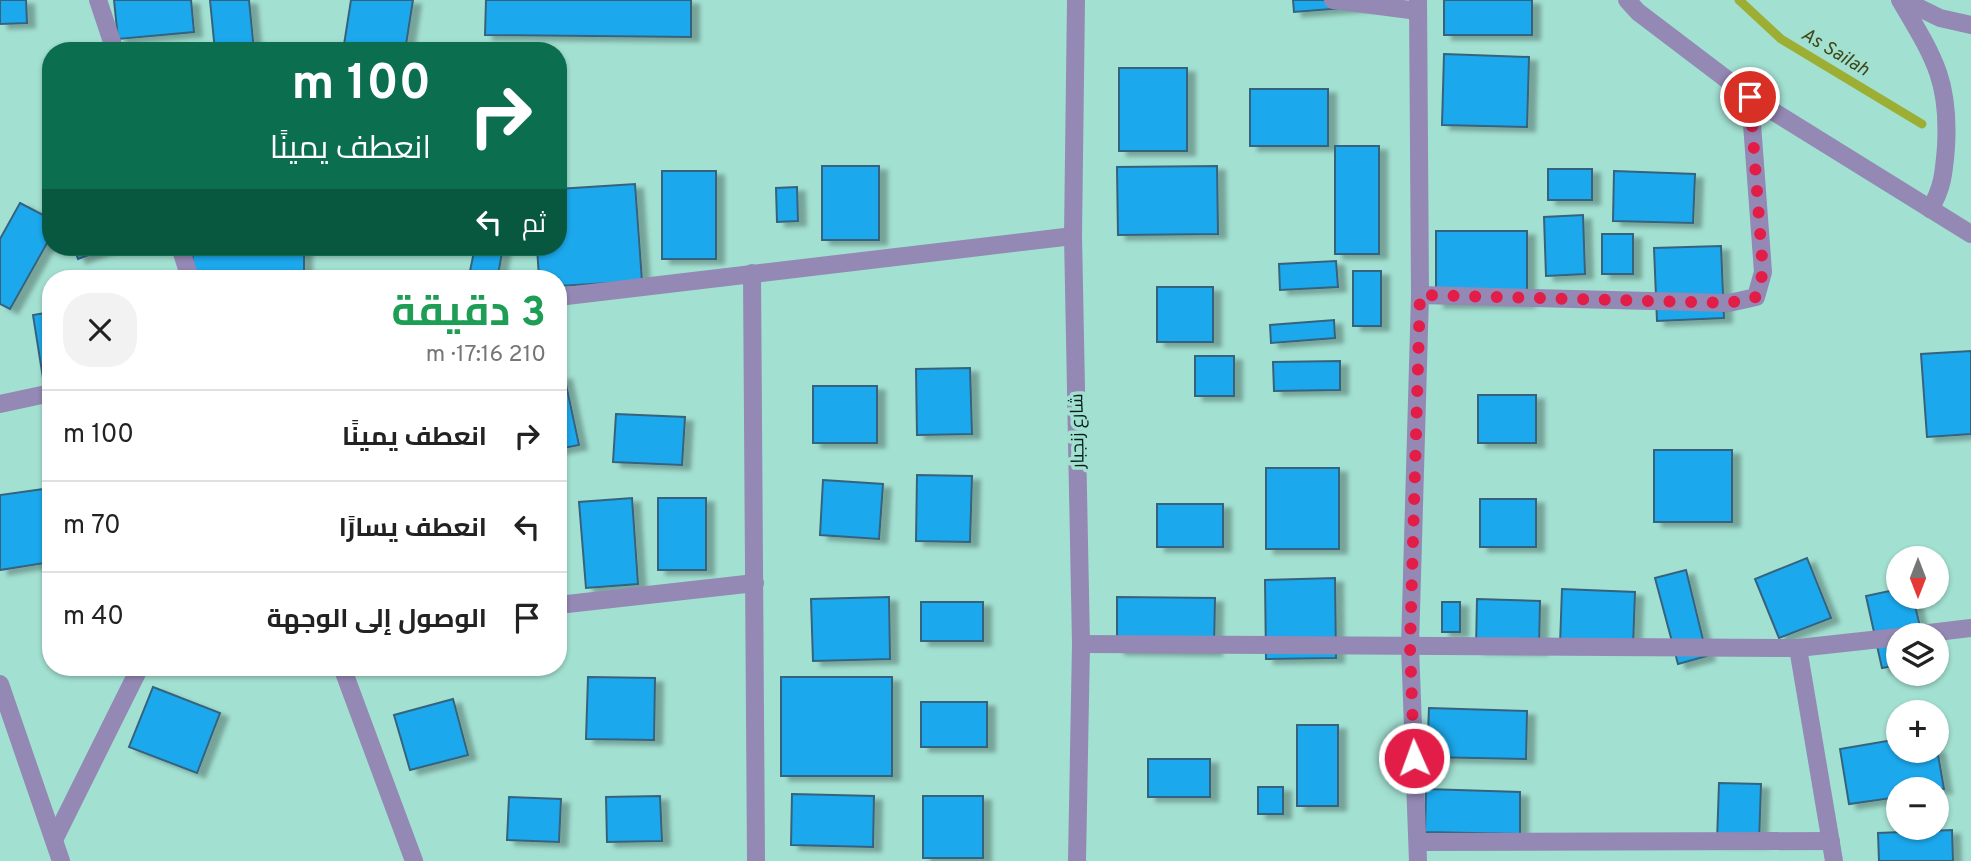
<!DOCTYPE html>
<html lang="ar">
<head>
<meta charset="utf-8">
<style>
  body { margin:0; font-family:Overpass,Cairo,sans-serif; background:#f2f2f2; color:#222; direction:rtl; height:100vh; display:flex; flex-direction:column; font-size:26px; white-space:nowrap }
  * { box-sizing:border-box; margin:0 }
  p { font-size:23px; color:#767676 }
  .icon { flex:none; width:38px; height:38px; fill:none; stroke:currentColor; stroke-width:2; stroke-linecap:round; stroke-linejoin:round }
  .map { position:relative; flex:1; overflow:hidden; direction:ltr }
  .sheet { position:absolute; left:42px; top:270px; width:525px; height:406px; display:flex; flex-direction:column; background:#fff; border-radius:28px; box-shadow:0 2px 5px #0004; direction:rtl }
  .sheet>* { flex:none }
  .guide { position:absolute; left:42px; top:42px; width:525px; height:214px; border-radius:28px; box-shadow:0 2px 5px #0004; direction:rtl; background:#0b6e4f; color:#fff; overflow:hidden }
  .needle { width:46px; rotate:180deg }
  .tools { position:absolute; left:1886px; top:546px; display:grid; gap:14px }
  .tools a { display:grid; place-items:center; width:63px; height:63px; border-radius:50%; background:#fff; box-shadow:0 2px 5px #0004; font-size:35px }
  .pin { position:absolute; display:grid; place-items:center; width:60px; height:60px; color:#fff; margin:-30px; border:4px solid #fff; border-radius:50%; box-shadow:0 2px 7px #0007 }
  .me { position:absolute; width:77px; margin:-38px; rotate:358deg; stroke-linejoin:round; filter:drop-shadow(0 0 5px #0008) }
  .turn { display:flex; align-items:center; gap:24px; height:147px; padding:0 21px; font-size:32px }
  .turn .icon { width:91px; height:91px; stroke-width:2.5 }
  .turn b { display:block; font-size:49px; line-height:60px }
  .then { display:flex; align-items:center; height:66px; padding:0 21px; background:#0003; gap:14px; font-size:26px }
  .round { display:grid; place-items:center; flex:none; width:74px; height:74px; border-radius:28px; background:#f2f2f2 }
  .summary { display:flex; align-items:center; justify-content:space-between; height:119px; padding:0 21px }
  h1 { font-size:42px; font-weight:700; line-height:52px; color:#1e9e55 }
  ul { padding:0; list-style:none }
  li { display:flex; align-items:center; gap:21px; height:91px; padding:0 21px; border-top:2px solid #e0e0e0 }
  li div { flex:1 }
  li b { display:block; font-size:26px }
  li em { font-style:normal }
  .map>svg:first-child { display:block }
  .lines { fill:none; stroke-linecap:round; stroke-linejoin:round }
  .stream { stroke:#9caf34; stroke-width:9 }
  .building { fill:#1fa8ec; stroke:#36637e; stroke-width:2; filter:url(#shadow) }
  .minor { stroke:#9488b4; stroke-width:18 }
  .route { stroke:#e11d48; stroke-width:12; stroke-dasharray:0 21.6 }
  .labels { text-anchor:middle; stroke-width:7; stroke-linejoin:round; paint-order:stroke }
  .street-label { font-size:18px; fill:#041d18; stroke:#a2e0d1 }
  .water-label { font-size:19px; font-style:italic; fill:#404818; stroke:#a2e0d1 }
</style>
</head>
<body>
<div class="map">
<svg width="1971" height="861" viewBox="0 0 1971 861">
  <defs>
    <filter id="shadow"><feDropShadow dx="8" dy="4.5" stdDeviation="2" flood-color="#0004"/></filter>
  </defs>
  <rect width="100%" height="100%" fill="#a2e0d1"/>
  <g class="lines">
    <polyline class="stream" points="1739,0 1781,39 1922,124"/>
  </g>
  <g class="building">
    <polygon points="0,0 26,0 27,23 0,24"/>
    <polygon points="114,0 191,0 194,32 118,39"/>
    <polygon points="210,0 249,0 254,51 215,51"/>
    <polygon points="351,0 413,0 405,51 343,51"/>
    <polygon points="486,0 691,0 691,37 485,35"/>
    <polygon points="1293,0 1368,0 1369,6 1294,12"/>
    <rect x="1444" y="0" width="88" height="35"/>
    <polygon points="1444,54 1529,57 1527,127 1442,125"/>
    <rect x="1119" y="68" width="68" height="83"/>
    <rect x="1250" y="89" width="78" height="57"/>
    <rect x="1335" y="146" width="44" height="108"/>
    <rect x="822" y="166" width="57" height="74"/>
    <polygon points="1217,166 1218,234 1118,235 1117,167"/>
    <rect x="1548" y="169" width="44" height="31"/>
    <rect x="662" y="171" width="54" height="88"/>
    <polygon points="1614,171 1695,174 1693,223 1613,221"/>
    <polygon points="635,184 642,281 558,286 558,278 539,278 537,247 558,247 558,189"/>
    <polygon points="797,187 798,221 777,222 776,188"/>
    <polygon points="20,203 51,219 51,236 10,309 0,304 0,239"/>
    <polygon points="1583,215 1585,274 1546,276 1544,217"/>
    <rect x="1436" y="231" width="91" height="72"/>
    <rect x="1602" y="234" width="31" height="40"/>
    <polygon points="1721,246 1724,318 1657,321 1654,248"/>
    <polygon points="74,247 110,247 78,259"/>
    <polygon points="193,247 304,247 304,277 192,276"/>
    <polygon points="475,247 503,247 498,275 470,271"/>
    <polygon points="1336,261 1338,287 1280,290 1279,264"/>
    <rect x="1353" y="271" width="28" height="55"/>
    <rect x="1157" y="287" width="56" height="55"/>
    <polygon points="51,312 51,396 46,397 33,315"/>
    <polygon points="1334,320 1335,338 1271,343 1270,325"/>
    <polygon points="1971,351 1971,434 1927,437 1921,354"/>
    <rect x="1195" y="356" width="39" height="40"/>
    <polygon points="1340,361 1340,390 1274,391 1273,362"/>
    <polygon points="970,368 972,434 917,435 916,369"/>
    <polygon points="564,375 579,445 558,449 558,376"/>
    <rect x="813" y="386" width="64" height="57"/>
    <rect x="1478" y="395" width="58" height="48"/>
    <polygon points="616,414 685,417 682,465 613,462"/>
    <rect x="1654" y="450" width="78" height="72"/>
    <rect x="1266" y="468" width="73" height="81"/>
    <polygon points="917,475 972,476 970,542 916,541"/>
    <polygon points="823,480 883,484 879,539 820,535"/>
    <polygon points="51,488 51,562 0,570 0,495"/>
    <polygon points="632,498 638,584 586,588 579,502"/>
    <rect x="658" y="498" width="48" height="72"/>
    <rect x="1480" y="499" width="56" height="48"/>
    <rect x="1157" y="504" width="66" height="43"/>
    <polygon points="1807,558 1831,618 1779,638 1755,579"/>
    <polygon points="1686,570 1707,656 1678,664 1655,578"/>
    <polygon points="1335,578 1336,658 1266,659 1265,580"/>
    <polygon points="1562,589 1635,592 1633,647 1560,645"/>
    <polygon points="1899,589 1899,597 1913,597 1922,635 1899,635 1899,665 1882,668 1866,596"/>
    <polygon points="889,597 890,659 813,661 811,599"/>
    <polygon points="1117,597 1215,598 1214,651 1117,650"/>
    <polygon points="1477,599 1540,601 1539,650 1476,649"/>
    <rect x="921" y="602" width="62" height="39"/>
    <rect x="1442" y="602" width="18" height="30"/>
    <polygon points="588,677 655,678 654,740 586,739"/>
    <rect x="781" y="677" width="111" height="99"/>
    <polygon points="153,687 220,713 197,773 129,747"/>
    <polygon points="453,699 468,755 410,770 394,715"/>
    <rect x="921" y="702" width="66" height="45"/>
    <polygon points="1429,708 1527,711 1526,759 1427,757"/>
    <rect x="1297" y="725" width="41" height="81"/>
    <polygon points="1899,739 1899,751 1937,749 1944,789 1899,789 1899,797 1849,804 1840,749"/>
    <rect x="1148" y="759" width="62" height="38"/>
    <polygon points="1719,783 1761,784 1759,843 1717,842"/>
    <rect x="1258" y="787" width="25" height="27"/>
    <polygon points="1426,789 1520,792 1520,834 1425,832"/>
    <polygon points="792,794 874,796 873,847 791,845"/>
    <polygon points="660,796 662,841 607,842 606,797"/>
    <rect x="923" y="796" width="60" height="62"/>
    <polygon points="509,797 561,799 559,842 507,840"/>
    <polygon points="1952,830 1953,861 1879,861 1878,833"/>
  </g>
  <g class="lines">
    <g class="minor">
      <polyline points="98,0 115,51"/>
      <polyline points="1076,0 1073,236 1081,644 1077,861"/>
      <polyline points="1333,0 1418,11"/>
      <polyline points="1418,0 1420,295 1410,646 1418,861"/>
      <polyline points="1627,0 1638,12 1750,97 1971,234"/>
      <path d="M1900,0c33,56 50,80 46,147 -2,24 -3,41 -16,62"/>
      <polyline points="1903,0 1940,18 1971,25"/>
      <polyline points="180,247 190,278"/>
      <polyline points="752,273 756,861"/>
      <polyline points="1420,295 1729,303 1756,297 1763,272 1750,97"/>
      <polyline points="558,297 1073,236"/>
      <polyline points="0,404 51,393"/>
      <polyline points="567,604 755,583"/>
      <polyline points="1912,635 1971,628"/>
      <polyline points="1081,644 1798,648 1899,637"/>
      <polyline points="1798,648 1834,861"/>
      <polyline points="342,667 414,861"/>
      <polyline points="0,684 61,861"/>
      <polyline points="54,840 140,667"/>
      <polyline points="1418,842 1831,841"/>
    </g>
  </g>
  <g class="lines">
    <polyline class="route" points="1414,758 1410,646 1420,295 1729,303 1756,297 1763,272 1750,97"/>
  </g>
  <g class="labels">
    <g class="street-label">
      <text transform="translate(1077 431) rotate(-91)" y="6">شارع زنجبار</text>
    </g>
    <g class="water-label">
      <text transform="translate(1836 51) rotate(31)" y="7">As Sailah</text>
    </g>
  </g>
</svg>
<div class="tools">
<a><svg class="needle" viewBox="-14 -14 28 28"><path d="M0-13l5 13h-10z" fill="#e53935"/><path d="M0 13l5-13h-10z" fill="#767676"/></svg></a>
<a><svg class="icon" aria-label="layers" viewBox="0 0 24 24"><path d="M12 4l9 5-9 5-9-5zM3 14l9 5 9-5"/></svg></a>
<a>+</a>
<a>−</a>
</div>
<div class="pin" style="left:1750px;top:97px;background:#d93025"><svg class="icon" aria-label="arrive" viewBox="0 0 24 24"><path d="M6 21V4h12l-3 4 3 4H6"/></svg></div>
<svg class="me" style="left:1414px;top:758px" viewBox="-20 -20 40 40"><circle r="17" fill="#e11d48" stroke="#fff" stroke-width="3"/><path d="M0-11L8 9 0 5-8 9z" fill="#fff"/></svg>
<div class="guide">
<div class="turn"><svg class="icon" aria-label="right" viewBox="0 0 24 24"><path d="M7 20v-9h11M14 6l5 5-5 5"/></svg><div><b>100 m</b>انعطف يمينًا</div></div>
<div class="then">ثم<svg class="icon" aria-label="left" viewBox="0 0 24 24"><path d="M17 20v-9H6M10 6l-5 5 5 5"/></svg></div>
</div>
<section class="sheet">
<div class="summary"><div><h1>3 دقيقة</h1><p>210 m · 17:16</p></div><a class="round"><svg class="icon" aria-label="close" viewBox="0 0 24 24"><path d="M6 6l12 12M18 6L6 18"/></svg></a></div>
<ul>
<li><svg class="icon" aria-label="right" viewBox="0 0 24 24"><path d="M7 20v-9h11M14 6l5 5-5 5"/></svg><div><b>انعطف يمينًا</b></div><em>100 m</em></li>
<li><svg class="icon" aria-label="left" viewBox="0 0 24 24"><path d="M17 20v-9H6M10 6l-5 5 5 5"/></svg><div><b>انعطف يسارًا</b></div><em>70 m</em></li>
<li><svg class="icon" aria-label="arrive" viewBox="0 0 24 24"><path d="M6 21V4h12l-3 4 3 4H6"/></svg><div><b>الوصول إلى الوجهة</b></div><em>40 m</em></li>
</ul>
</section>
</div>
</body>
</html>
